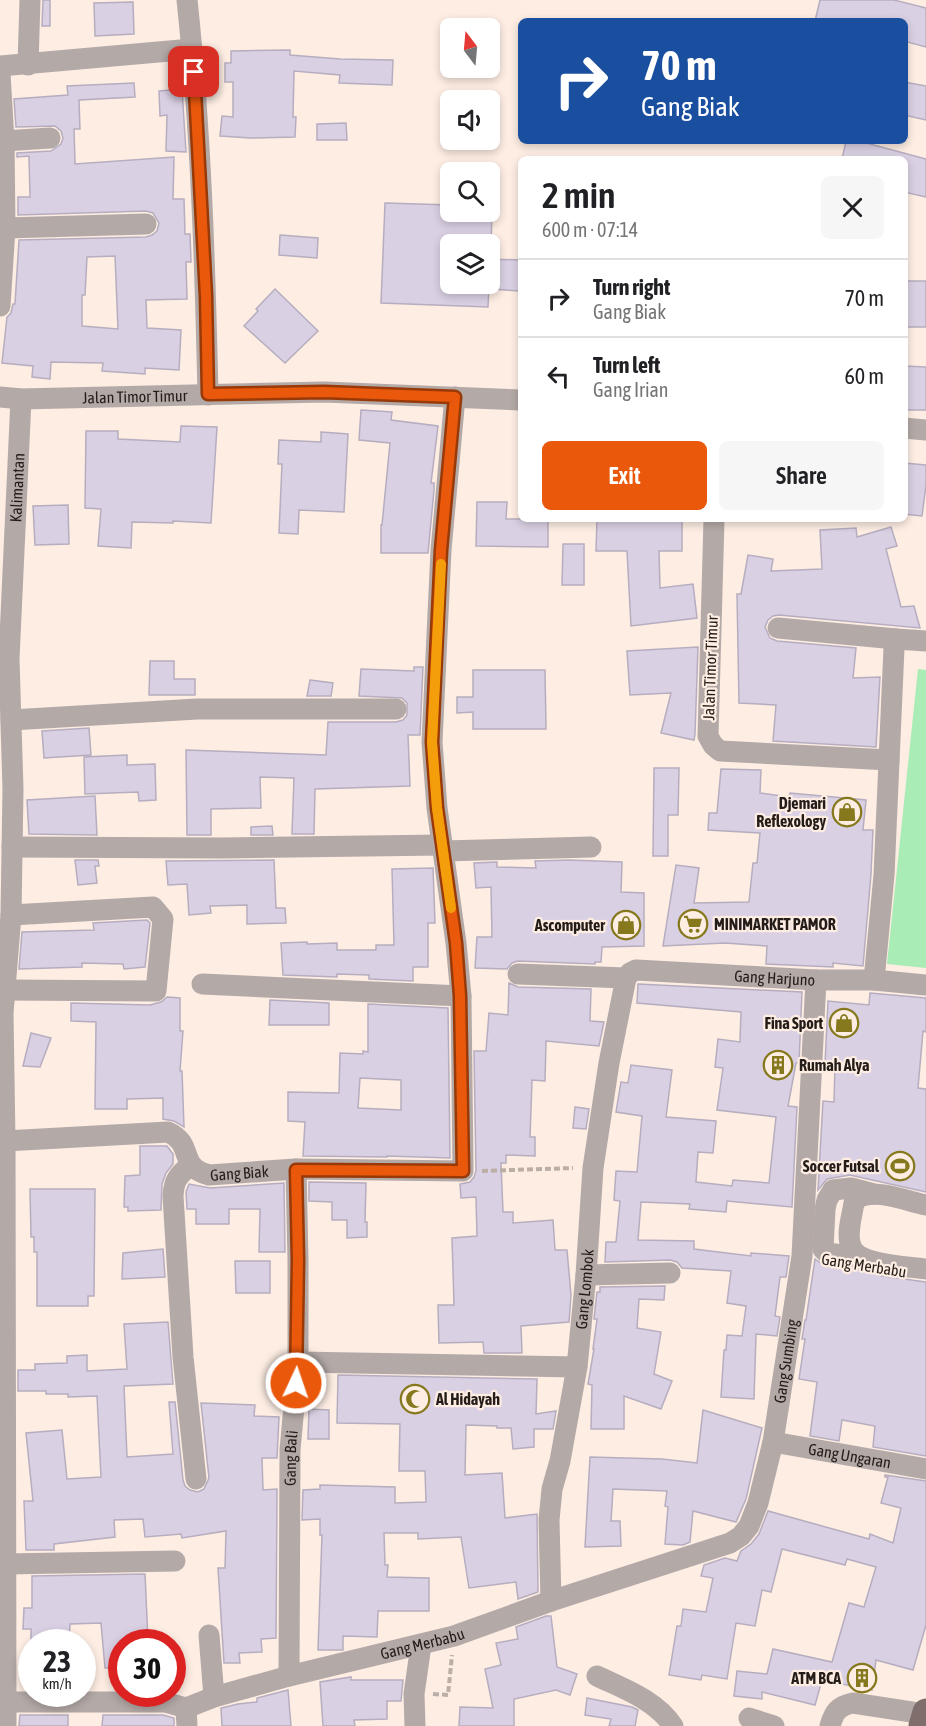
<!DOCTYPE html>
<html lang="en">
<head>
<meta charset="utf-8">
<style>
  body { margin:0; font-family:"Asap Condensed",sans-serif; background:#f6f6f6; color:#202124; height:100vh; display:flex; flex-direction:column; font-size:22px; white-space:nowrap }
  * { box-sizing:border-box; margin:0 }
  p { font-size:20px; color:#757577 }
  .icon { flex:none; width:33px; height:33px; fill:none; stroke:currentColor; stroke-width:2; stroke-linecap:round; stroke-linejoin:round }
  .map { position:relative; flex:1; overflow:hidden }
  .panel { position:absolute; left:518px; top:156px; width:390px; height:366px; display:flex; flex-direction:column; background:#fff; border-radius:9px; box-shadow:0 3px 9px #0003 }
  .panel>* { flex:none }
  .hud { position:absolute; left:518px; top:18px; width:390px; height:126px; border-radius:9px; box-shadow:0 3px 9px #0003; background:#1a4fa0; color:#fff; overflow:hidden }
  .needle { width:39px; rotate:344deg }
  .fabs { position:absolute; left:440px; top:18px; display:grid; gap:12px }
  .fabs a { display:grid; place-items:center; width:60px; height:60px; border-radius:9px; background:#fff; box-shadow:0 3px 9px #0003; font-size:30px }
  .speed { position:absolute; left:18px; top:1629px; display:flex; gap:12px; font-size:30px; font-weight:700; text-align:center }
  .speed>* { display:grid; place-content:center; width:78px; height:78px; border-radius:50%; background:#fff; box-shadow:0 3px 9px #0003; line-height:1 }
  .speed small { font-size:15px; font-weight:400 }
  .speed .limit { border:9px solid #d22; background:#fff; color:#111 }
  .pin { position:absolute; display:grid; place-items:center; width:51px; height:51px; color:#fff; margin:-26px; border-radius:12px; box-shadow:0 3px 9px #0006 }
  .me { position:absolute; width:66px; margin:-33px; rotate:3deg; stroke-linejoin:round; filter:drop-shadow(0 0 4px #0008) }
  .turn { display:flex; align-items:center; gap:21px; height:126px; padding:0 24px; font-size:27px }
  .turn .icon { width:78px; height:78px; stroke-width:2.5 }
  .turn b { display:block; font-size:42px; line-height:51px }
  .round { display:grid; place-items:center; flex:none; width:63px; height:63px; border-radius:9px; background:#f6f6f6 }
  .summary { display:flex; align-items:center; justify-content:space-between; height:102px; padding:0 24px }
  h1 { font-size:36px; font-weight:600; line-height:45px }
  .button { display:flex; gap:12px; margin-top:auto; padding:12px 24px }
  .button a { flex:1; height:69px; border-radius:9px; background:#ea580c; color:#fff; font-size:24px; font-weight:600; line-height:69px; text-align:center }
  .button a+a { background:#f6f6f6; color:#202124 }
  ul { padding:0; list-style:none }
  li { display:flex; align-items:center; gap:18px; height:78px; padding:0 24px; border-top:2px solid #e0e0e0 }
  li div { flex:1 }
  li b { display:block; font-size:22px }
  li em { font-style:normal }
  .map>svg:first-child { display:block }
  .green { fill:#aaecb5 }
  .building { fill:#dad0e3; stroke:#b6adbf; stroke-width:1.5; fill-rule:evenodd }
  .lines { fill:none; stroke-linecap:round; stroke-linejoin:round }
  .path { stroke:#bbaea6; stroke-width:4; stroke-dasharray:6 3; stroke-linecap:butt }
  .minor { stroke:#b3a9a7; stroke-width:21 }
  .major { stroke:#7f6e6b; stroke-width:27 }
  .route-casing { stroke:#983908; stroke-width:15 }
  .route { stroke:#ea580c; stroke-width:10 }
  .slow { stroke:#f59e0b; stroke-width:10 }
  .labels { text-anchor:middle; stroke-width:4.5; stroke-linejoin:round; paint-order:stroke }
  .street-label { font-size:16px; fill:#231c18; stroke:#fdede3 }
  .poi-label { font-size:16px; font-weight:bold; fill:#231c18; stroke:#fdede3; text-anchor:end }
</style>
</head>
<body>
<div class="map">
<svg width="926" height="1726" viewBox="0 0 926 1726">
  <rect width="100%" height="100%" fill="#fdede3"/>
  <polygon class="green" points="918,669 926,670 926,968 887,964"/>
  <g class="building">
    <polygon points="43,0 50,0 50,26 42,26"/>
    <polygon points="820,0 894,0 926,8 926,47 904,41 904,21 815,21"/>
    <polygon points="133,2 134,34 95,36 94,3"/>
    <polygon points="290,50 290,55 340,59 393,60 392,85 339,83 340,75 294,71 293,117 296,117 295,137 251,138 220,136 222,116 233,117 233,82 225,82 225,63 231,63 231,51"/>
    <polygon points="904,82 926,86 926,120 904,115"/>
    <path d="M134,83l1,14 -56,3 1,29h-6l1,35 99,-7 -1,42h11l1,35h5l1,28h-5l1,37 -41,1 1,28 34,2 -2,40 -34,-2v6l-43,-3 1,-8 -52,-1 -1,17 -18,-2 1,-11 -31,-3 5,-46 4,-4 2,-9h2l4,-64 127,-3 6,-2 5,-4 2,-8 -6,-10 -7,-2 -128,4v-18h12l-1,-41 -12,1v-4l34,-2 10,-7 2,-6 -2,-7 -6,-5 -39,1 -2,-28 54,-4 -1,-9zM115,256l3,73 -36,-3v-31h3l2,-38z"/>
    <polygon points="182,89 186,152 166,151 167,115 160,116 159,91"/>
    <polygon points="346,123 347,140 317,140 317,124"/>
    <polygon points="846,141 859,141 926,159 926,197 904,192 904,159 842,159"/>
    <polygon points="385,203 450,205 450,212 492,212 491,244 450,244 450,284 489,284 489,259 520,260 520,291 489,289 489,286 488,307 381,303"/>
    <polygon points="280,235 318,238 317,258 279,255"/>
    <rect x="904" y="281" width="22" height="46"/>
    <polygon points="275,289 318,331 285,363 244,326 258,311 256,309"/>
    <polygon points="904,366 926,367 926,410 904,410"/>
    <polygon points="361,410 392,412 391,420 438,426 431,483 434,483 434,490 428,553 381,553 381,525 382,525 390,443 359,440"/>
    <polygon points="181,426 217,427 211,523 173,521 173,523 132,522 131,548 98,546 101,509 85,508 86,431 118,431 118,439 180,442"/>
    <polygon points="321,432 348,434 344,512 299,510 298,534 279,533 282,464 278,464 279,440 321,442"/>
    <polygon points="904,463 926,465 926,485 922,516 904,514"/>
    <polygon points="477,502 507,502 506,519 548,519 548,547 476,546"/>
    <polygon points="68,505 69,544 35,545 33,506"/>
    <polygon points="597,519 682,519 682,551 659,551 660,588 693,584 697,618 631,626 627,551 596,551"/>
    <polygon points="891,527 897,546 886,549 901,607 914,606 920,628 779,615 773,616 768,620 765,627 770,638 777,641 856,648 853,678 880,677 876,747 773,741 776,705 739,703 737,594 741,594 748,555 773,559 771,571 822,569 820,530 856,528 857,537"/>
    <polygon points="563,544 584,544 584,585 562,585"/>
    <polygon points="698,647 695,734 694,740 661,733 671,693 630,695 627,651"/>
    <polygon points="150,661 174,661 174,679 195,679 195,695 149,695"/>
    <polygon points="414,667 423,667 420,735 408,735 410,786 315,789 314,834 292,834 294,778 260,777 261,808 211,809 211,835 187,835 186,750 326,755 328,722 396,722 403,720 407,715 407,703 402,698 359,696 361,669 414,671"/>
    <polygon points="473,670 545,670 546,729 473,729 473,712 457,713 457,697 473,697"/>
    <polygon points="310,680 333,683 331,696 307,696"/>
    <polygon points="89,728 91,755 44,758 42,731"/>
    <polygon points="127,755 127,765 155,764 156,800 139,801 138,792 85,794 84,757"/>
    <polygon points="654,768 679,768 678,815 668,815 668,856 653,856"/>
    <polygon points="721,769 761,770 760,793 789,797 790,793 866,800 863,830 873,830 871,874 863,966 833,963 833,967 766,964 767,946 725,943 663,946 676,865 699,868 694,903 749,902 753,863 757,863 760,833 708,830 709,813 717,813"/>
    <polygon points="95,796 97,835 29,834 27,800"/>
    <polygon points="272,826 273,835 251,835 251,827"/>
    <polygon points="75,860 98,860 99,866 95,866 97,883 78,885"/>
    <polygon points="274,860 276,908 285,908 286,923 247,924 247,905 210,906 211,913 189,915 187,884 168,885 166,861"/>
    <polygon points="570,860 622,862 621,892 644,893 644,946 602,947 601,962 595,962 595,964 518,961 512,963 507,969 475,968 477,937 492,937 491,887 476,888 474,863 497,862 497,867 536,868 535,861"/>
    <polygon points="433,868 435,923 428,923 428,967 413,967 413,981 369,979 369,975 337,974 337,977 283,975 281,943 307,942 307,944 337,943 337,950 376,950 376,945 394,945 392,869"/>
    <polygon points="147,920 150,923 145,967 124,969 123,964 82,963 82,967 19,969 22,932 94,930 93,923"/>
    <polygon points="509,983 518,987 591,989 590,1021 604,1022 599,1046 546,1041 545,1081 532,1080 530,1137 535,1137 535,1156 506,1155 506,1163 501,1163 503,1212 513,1212 513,1223 553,1220 555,1250 567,1250 571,1295 569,1322 521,1326 522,1353 484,1353 483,1342 439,1343 438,1305 454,1305 452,1238 477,1236 476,1197 461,1198 460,1184 470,1182 474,1177 476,1171 474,1051 486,1051 489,1013 508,1015"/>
    <polygon points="638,984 802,992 799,1063 796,1063 788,1106 797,1107 792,1207 727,1201 726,1212 689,1209 690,1204 641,1202 638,1240 694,1241 694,1249 751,1256 751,1253 789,1256 786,1277 780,1277 775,1316 780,1317 777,1336 756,1334 754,1399 721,1397 724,1350 726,1350 727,1335 742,1336 746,1306 727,1303 731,1271 682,1268 677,1262 670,1260 605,1262 606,1242 616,1242 620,1201 614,1200 616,1171 637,1172 642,1116 616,1112 621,1082 628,1083 631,1065 672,1070 666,1117 716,1121 713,1153 698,1152 696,1182 732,1186 733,1180 769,1183 776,1117 717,1110 723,1068 715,1067 718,1039 740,1042 741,1012 637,1003"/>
    <polygon points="870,993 926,998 926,1032 923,1031 918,1088 926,1089 926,1192 850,1175 827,1179 818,1190 823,1101 834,1102 835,1064 825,1064 828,1001 869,1005"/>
    <polygon points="167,997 180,998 180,1031 183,1031 180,1071 182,1071 184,1127 174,1121 163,1119 163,1098 127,1099 127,1109 95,1109 96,1022 71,1021 71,1003 150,1005 161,1002"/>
    <polygon points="270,1000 329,1003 329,1025 269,1025"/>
    <path d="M368,1004l80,4 2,150 -63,-2v1l-84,-1 2,-34 -17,-1v-29l51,1 1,-40 23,1v-3l5,1zM360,1078l41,2v30l-43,-2z"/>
    <polygon points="31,1033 51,1038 40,1067 23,1066"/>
    <polygon points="575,1107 589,1109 586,1129 573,1128"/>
    <polygon points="140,1146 167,1146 173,1154 173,1164 166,1173 162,1184 161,1210 128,1211 128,1207 124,1207 125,1176 140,1175"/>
    <polygon points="309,1182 366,1183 365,1222 367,1222 367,1237 347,1238 347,1220 332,1220 332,1202 309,1201"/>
    <polygon points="284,1183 285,1252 259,1252 260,1209 229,1209 229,1224 196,1224 196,1209 187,1209 186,1192 189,1184 210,1188"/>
    <polygon points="30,1189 95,1189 94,1296 88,1296 88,1306 37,1306 37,1252 34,1252 34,1237 31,1237"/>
    <polygon points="163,1249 165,1277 122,1279 123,1253"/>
    <polygon points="815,1259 825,1266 858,1269 882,1276 926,1282 926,1456 873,1447 875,1426 842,1420 839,1441 810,1436 817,1382 799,1379 805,1339 802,1339 805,1320 806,1320"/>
    <polygon points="235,1261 270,1261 270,1293 236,1293"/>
    <polygon points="665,1286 664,1300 639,1299 637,1328 661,1332 654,1374 672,1381 661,1409 624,1396 624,1429 591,1429 592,1385 588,1384 594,1349 593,1349 597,1319 594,1319 597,1292 600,1292 600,1287"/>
    <polygon points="168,1322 173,1384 124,1386 127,1457 173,1454 169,1402 175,1402 183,1480 185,1486 190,1490 198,1492 204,1489 209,1478 201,1403 255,1405 254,1416 279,1417 277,1458 262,1458 263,1490 277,1489 276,1638 261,1639 262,1652 239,1653 240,1663 224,1663 218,1568 225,1568 226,1531 182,1538 181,1534 145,1537 143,1519 114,1520 115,1537 54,1544 54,1550 26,1550 24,1501 33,1501 26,1433 62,1430 67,1479 101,1477 97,1396 68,1397 68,1394 46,1394 46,1391 18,1391 18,1370 35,1370 35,1364 67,1363 67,1356 87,1355 87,1371 127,1369 124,1324"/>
    <polygon points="338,1375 537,1379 536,1414 556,1411 553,1429 534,1429 534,1447 513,1449 511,1428 497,1428 497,1426 466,1425 465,1475 502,1473 505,1518 537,1514 538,1592 518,1599 516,1582 469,1588 461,1537 418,1539 418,1533 384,1533 385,1565 388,1565 387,1577 429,1578 429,1611 378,1611 377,1637 343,1636 343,1650 318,1650 322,1535 320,1535 320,1519 302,1520 303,1490 320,1489 320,1485 395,1487 395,1503 426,1502 425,1471 399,1471 400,1424 337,1423"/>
    <polygon points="309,1409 329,1410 329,1439 308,1439"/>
    <polygon points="703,1410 762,1428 746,1499 736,1522 693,1511 690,1542 683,1545 665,1544 668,1507 665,1506 667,1491 613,1489 611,1521 620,1521 621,1546 585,1547 590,1457 662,1459 697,1463"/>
    <polygon points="885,1475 926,1481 926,1625 913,1670 876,1660 872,1690 822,1680 815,1705 762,1692 762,1699 734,1696 737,1671 767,1674 773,1649 832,1662 849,1603 864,1607 876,1567 847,1559 845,1565 782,1549 771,1592 762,1590 755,1626 736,1623 727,1679 702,1675 701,1680 669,1675 677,1626 681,1626 683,1609 706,1612 713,1578 701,1576 704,1565 725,1558 737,1561 741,1551 751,1544 759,1534 768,1511 869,1539 870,1534 893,1543 901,1508 881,1503 888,1477 885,1477"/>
    <polygon points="145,1574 148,1641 122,1642 122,1667 105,1668 101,1623 70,1624 69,1642 31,1642 31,1629 23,1629 24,1608 32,1608 32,1576"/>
    <polygon points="546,1616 551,1616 557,1667 577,1674 570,1695 556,1690 514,1699 514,1726 459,1726 460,1707 493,1708 485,1669 501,1665 496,1643 518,1639 516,1627"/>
    <polygon points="351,1677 351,1680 403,1680 401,1701 387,1701 387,1719 354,1720 355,1726 323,1726 320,1682"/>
    <polygon points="288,1690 291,1726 222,1726 221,1708 238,1704 257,1702 257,1698"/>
    <polygon points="587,1698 632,1707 638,1710 635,1726 609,1726 611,1719 585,1715"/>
    <polygon points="20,1715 68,1715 68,1726 19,1726"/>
    <polygon points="103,1715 163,1715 174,1718 174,1726 102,1726"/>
  </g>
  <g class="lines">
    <g class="path">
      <polyline points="482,1171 573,1168"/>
      <polyline points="433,1694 448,1695 452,1655"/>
    </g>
    <g class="minor">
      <path d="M187,0c14,131 18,263 21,395"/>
      <polyline points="28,65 30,0"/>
      <polyline points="0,66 192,49"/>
      <polyline points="0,73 4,141 5,228 0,306"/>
      <polyline points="4,141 50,138"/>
      <polyline points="5,228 146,224"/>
      <path id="s1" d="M0,397l21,2 303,-7 196,8"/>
      <polyline points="904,428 926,430"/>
      <polyline points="714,519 708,736 713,745 720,751 889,760"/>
      <polyline points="778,628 896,639"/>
      <polyline points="11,720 197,709 396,709"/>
      <polyline points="12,847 222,848 442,845"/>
      <polyline points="443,851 591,847"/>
      <polyline points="518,974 626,978"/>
      <path id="s2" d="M626,978l4,-5 6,-3 180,10h58l52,5"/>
      <polyline points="874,980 884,875 894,648 896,639 926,641"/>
      <polyline points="202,984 461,996"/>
      <polyline points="4,990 156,991 163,919 153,907 11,915"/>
      <path id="s3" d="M5,1141l163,-9c27,12 9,35 41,43l87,-6 167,2 -2,-175 -5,-53 -19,-135 -5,-66 9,-192 14,-153"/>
      <path d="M190,1166c-12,9 -16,14 -17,30l10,161 13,122"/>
      <path d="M926,1205c-20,-4 -52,-18 -70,-6l-2,4c-2,13 -8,31 -3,43 6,20 57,20 75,23"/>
      <polyline points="858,1257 827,1253 823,1249 825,1209 827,1200 833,1190 851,1188 874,1194"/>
      <polyline points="586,1275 670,1273"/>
      <polyline points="298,1362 577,1367"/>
      <path id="s4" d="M773,1442l153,27"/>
      <polyline points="6,1564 175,1561"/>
      <path id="s5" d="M551,1601l-2,-81 3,-31 8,-28 17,-94 9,-92 7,-107 16,-105 17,-85"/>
      <polyline points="209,1635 214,1697"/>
      <path id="s6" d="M289,1676l1,-226 8,-88v-102l-2,-91"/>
      <path d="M597,1676c27,13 59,24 76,50"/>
      <path id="s7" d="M6,1702h159l21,6 28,-11 75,-21 165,-40 97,-35 179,-58 11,-7 8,-10 9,-23 15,-61 29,-186 14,-276"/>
      <polyline points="186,1708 187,1726"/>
      <polyline points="749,1718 774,1726"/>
      <path id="s8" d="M6,1726l-1,-585 -2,-128 8,-98 2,-126 -4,-130 12,-260"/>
      <polyline points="415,1726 414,1694 421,1645"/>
      <path d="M830,1726c4,-14 8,-20 23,-23l72,11"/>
    </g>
    <polyline class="major" points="922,1726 926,1712"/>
  </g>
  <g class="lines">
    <g class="route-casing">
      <polyline id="route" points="194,72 206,296 208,394 324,392 455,397 441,550 432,742 437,808 456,943 460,996 463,1171 296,1170 298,1260 296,1383"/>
    </g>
    <use href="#route" class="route"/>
    <polyline class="slow" points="441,564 432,742 437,808 451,908"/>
  </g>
  <defs>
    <g id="shop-ring" transform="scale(1.5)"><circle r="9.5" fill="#fdede3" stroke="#86791d" stroke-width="1.5"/><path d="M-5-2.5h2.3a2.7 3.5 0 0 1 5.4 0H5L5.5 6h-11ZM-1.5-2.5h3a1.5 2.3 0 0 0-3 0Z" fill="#86791d"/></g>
    <g id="supermarket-ring" transform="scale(1.5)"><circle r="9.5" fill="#fdede3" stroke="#86791d" stroke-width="1.5"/><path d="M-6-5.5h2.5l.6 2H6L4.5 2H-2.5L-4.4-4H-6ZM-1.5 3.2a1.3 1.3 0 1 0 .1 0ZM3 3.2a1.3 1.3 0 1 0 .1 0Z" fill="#86791d"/></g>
    <g id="building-ring" transform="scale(1.5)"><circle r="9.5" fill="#fdede3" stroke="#86791d" stroke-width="1.5"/><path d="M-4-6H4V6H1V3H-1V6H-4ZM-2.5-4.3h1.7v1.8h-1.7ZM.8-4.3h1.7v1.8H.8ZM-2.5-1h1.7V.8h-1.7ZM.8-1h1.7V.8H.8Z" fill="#86791d"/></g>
    <g id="stadium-ring" transform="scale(1.5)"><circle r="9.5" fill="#fdede3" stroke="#86791d" stroke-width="1.5"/><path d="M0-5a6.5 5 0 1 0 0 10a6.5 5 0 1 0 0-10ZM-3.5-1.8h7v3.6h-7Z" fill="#86791d"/></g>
    <g id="mosque-ring" transform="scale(1.5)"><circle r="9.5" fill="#fdede3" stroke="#86791d" stroke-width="1.5"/><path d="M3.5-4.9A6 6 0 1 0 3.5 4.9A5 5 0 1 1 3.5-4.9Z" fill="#86791d"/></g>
  </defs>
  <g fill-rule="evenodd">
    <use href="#shop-ring" x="847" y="812"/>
    <use href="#supermarket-ring" x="693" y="924"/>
    <use href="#shop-ring" x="626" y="925"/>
    <use href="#shop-ring" x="844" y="1023"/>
    <use href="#building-ring" x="778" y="1065"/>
    <use href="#stadium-ring" x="900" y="1166"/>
    <use href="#mosque-ring" x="415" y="1399"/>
    <use href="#building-ring" x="862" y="1678"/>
  </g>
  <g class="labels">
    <g class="street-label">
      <text dy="6" stroke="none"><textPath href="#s1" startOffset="135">Jalan Timor Timur</textPath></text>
      <text dy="6" stroke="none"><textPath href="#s8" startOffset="1239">Kalimantan</textPath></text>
      <text transform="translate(710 668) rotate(-88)" y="6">Jalan Timor Timur</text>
      <text dy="6" stroke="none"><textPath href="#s2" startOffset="152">Gang Harjuno</textPath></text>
      <text dy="6" stroke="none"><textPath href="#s3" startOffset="256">Gang Biak</textPath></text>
      <text transform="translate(864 1265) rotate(9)" y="6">Gang Merbabu</text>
      <text dy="6" stroke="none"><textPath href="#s5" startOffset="315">Gang Lombok</textPath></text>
      <text dy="6" stroke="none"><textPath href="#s7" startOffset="945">Gang Sumbing</textPath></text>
      <text dy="6" stroke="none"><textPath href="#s4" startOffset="78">Gang Ungaran</textPath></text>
      <text dy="6" stroke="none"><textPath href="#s6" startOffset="218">Gang Bali</textPath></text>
      <text dy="6" stroke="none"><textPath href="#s7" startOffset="426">Gang Merbabu</textPath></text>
    </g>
    <g class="poi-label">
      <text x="826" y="809">Djemari<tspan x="826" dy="18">Reflexology</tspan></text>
      <text x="714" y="930" text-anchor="start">MINIMARKET PAMOR</text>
      <text x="605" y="931">Ascomputer</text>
      <text x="823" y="1029">Fina Sport</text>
      <text x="799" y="1071" text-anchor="start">Rumah Alya</text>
      <text x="879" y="1172">Soccer Futsal</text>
      <text x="436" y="1405" text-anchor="start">Al Hidayah</text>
      <text x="841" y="1684">ATM BCA</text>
    </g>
  </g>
</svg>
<div class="fabs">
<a><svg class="needle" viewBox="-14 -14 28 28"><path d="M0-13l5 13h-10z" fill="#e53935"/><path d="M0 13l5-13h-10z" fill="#757577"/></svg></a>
<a><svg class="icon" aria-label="sound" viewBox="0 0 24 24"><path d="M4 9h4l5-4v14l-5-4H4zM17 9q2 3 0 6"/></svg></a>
<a><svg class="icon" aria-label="search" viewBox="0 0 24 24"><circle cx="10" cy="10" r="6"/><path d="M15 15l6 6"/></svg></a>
<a><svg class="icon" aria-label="layers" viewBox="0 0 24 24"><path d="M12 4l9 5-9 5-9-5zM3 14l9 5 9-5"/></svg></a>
</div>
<div class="speed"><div>23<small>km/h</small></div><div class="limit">30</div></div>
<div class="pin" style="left:194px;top:72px;background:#d93025"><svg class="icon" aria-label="arrive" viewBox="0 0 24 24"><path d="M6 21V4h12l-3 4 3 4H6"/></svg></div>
<svg class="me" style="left:296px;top:1383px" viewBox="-20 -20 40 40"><circle r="17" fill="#ea580c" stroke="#fff" stroke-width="3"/><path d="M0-11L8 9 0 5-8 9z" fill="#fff"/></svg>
<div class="hud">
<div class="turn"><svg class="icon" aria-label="right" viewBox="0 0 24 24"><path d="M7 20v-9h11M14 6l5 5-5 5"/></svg><div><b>70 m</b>Gang Biak</div></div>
</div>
<section class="panel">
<div class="summary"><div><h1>2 min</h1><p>600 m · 07:14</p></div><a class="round"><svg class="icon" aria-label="close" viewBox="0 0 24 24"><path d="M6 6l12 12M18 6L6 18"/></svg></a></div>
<ul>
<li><svg class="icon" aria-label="right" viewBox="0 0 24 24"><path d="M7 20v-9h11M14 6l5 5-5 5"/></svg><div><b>Turn right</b><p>Gang Biak</p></div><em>70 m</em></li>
<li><svg class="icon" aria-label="left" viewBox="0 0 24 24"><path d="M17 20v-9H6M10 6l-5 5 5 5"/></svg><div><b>Turn left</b><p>Gang Irian</p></div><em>60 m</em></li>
</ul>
<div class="button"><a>Exit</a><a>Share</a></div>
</section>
</div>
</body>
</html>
